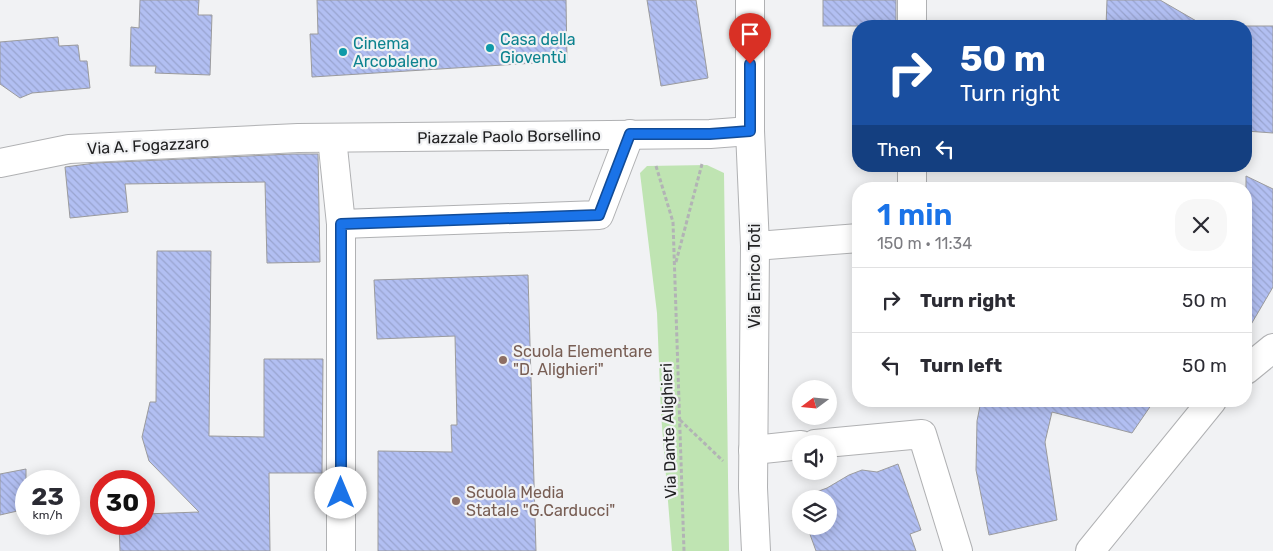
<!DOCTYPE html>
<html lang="en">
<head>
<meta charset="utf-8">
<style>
  body { margin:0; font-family:Rubik,sans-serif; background:#f7f7f7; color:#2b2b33; height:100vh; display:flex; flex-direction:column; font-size:19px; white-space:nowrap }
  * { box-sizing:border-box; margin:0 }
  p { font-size:16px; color:#7c7c81 }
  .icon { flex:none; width:28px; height:28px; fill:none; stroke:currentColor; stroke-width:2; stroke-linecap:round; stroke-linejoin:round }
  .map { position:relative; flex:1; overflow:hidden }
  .details { position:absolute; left:852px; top:182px; width:400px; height:225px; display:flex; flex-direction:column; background:#fff; border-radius:20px; box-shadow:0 2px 12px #0003 }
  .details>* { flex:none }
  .top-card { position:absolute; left:852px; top:20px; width:400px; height:152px; border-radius:20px; box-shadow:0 2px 12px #0003; background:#1a4fa0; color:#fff; overflow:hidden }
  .needle { width:32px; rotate:254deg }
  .controls { position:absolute; left:792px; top:380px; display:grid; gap:10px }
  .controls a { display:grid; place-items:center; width:45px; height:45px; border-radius:50%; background:#fff; box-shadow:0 2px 12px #0003; font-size:25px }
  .speed { position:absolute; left:15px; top:470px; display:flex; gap:10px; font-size:25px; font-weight:700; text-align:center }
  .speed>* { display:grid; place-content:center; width:65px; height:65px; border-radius:50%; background:#fff; box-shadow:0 2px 12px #0003; line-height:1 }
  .speed small { font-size:12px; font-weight:400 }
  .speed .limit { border:8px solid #d22; background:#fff; color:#111 }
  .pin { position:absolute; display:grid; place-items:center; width:42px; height:42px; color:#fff; margin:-51px -21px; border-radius:50% 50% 50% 0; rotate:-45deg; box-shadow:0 0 5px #0007 }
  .pin .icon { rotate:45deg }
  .me { position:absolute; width:55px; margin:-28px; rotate:0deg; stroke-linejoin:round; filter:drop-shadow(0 0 4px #0008) }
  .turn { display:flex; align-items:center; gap:18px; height:105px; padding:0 25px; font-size:22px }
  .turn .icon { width:65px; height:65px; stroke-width:2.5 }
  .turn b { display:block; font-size:35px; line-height:42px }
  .then { display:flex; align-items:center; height:48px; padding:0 25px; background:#0003; gap:10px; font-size:19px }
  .round { display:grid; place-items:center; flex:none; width:52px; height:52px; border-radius:20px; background:#f7f7f7 }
  .summary { display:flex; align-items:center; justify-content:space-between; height:85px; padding:0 25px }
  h1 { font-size:30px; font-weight:600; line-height:38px; color:#1a73e8 }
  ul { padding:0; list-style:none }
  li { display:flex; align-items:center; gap:15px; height:65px; padding:0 25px; border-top:1px solid #e1e1e2 }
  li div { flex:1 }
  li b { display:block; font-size:19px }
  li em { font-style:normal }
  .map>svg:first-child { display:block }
  .green { fill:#bfe4b2 }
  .building { fill:url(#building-back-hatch); stroke:#9b9b9d }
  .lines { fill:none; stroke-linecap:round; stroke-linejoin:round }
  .minor-casing { stroke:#b0b1b3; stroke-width:30 }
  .path { stroke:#b2b3b5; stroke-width:3; stroke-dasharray:4 2.5; stroke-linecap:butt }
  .minor { stroke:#fff; stroke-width:28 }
  .route-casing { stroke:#114b97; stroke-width:12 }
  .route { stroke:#1a73e8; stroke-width:9 }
  .culture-dot { fill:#0f9aa8; stroke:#f1f2f4; stroke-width:2 }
  .education-dot { fill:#8d6e63; stroke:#f1f2f4; stroke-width:2 }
  .labels { text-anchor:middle; stroke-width:4.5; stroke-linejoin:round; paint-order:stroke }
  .culture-label { font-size:16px; fill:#0d838f; stroke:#f1f2f4; text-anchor:start }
  .street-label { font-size:16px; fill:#212122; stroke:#f1f2f4 }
  .education-label { font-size:16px; fill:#785e54; stroke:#f1f2f4; text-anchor:start }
</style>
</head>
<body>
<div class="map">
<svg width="1273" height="551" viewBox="0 0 1273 551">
  <defs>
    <pattern id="building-back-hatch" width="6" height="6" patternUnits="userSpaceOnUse" patternTransform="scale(1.25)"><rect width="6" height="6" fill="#b2bff2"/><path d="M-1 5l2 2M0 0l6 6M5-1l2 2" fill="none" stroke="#99a4cf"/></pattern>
  </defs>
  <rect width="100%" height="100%" fill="#f1f2f4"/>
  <polygon class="green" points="707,165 724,173 729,551 672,551 661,414 657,313 640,173 647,166"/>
  <g class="building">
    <polygon points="140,0 199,0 198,15 212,15 210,75 155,73 156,66 130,66 131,27 139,28"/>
    <polygon points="317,0 566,0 567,61 312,77 310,34 318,34"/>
    <polygon points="647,0 696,0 708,78 661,86"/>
    <rect x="823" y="0" width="73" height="26"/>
    <polygon points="1107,0 1160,0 1205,26 1106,26"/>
    <polygon points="1246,26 1273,26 1273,133 1246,131"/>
    <polygon points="58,37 59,46 78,45 80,61 87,61 90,88 32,93 20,98 0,84 0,42"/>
    <polygon points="292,154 318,154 320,262 267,263 265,182 125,184 128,212 70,218 65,167 95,163"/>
    <polygon points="1246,176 1273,189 1273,287 1246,333"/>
    <polygon points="157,251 211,251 209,436 264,437 264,359 323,359 322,473 269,473 270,551 120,551 119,524 144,524 144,514 199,512 149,461 142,437 150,402 156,402"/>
    <polygon points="528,275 536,551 378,551 378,451 452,452 451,425 457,425 455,336 377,339 374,280"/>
    <polygon points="981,401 1154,401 1132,433 1052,412 1045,442 1057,520 989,535 976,470 977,421"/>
    <polygon points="898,464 921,530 910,534 916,551 816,551 807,526 829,526 829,499 801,499 801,511 797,499 827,488 849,475 862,470 877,472"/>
    <polygon points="26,469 26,509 0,515 0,474"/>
  </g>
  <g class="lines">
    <g class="minor-casing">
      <g id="minor">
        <polyline points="750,0 750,131 755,246 753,488 756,551"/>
        <polyline points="912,26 912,0"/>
        <polyline points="332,138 341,224 341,551"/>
        <polyline points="0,163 69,149 298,138 710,134 750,131"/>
        <polyline points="912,189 912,166"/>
        <polyline points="341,224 599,215 630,134"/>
        <polyline points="755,246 859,238"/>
        <polyline points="1246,370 1273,348"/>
        <polyline points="815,444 922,434 958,551"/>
        <polyline points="753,450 801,445"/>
        <polyline points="1090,551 1212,401"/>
      </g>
    </g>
    <g class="path">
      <polyline points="656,166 673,222 684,551"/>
      <polyline points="676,262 702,164"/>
      <polyline points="680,420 723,461"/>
    </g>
    <use href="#minor" class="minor"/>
  </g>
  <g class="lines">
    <g class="route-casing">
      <polyline id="route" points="341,493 341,224 599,215 630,134 710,134 750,131 750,64"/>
    </g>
    <use href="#route" class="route"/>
  </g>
  <g class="culture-dot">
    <circle cx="490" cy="48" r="5"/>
    <circle cx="343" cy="52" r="5"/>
  </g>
  <g class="education-dot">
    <circle cx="503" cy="360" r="5"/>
    <circle cx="456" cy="501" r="5"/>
  </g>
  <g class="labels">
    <g class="culture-label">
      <text x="500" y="45">Casa della<tspan x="500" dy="18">Gioventù</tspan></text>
      <text x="353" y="49">Cinema<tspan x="353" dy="18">Arcobaleno</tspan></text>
    </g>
    <g class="street-label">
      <text transform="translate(509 136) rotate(-1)" y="6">Piazzale Paolo Borsellino</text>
      <text transform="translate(148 145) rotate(-3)" y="6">Via A. Fogazzaro</text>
      <text transform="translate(754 276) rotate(-90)" y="6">Via Enrico Toti</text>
      <text transform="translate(668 431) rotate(-92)" y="6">Via Dante Alighieri</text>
    </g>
    <g class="education-label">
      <text x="513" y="357">Scuola Elementare<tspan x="513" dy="18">"D. Alighieri"</tspan></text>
      <text x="466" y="498">Scuola Media<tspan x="466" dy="18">Statale "G.Carducci"</tspan></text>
    </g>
  </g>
</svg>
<div class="controls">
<a><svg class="needle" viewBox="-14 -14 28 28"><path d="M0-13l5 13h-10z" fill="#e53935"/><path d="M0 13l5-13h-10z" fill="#7c7c81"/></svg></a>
<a><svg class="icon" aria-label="sound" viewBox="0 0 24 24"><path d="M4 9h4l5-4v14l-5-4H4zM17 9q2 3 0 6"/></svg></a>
<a><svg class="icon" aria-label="layers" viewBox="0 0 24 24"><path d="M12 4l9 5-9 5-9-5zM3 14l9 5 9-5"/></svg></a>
</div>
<div class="speed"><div>23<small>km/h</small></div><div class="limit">30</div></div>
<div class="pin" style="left:750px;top:64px;background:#d93025"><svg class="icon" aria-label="arrive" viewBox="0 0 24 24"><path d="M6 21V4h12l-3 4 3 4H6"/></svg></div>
<svg class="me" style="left:341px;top:493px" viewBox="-20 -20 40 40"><circle r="19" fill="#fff"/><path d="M0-13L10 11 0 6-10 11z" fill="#1a73e8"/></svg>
<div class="top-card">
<div class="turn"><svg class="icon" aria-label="right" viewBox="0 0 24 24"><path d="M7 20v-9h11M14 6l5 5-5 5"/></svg><div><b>50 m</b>Turn right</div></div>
<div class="then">Then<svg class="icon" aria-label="left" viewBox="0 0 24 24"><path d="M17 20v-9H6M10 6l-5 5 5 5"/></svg></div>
</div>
<section class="details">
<div class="summary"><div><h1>1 min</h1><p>150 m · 11:34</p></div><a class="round"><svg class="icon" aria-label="close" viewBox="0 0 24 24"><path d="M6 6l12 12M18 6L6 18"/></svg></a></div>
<ul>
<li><svg class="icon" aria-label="right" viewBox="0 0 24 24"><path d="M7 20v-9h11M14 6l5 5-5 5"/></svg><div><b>Turn right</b></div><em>50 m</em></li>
<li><svg class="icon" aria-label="left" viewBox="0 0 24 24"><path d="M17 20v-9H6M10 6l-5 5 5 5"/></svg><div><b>Turn left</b></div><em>50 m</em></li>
</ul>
</section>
</div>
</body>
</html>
